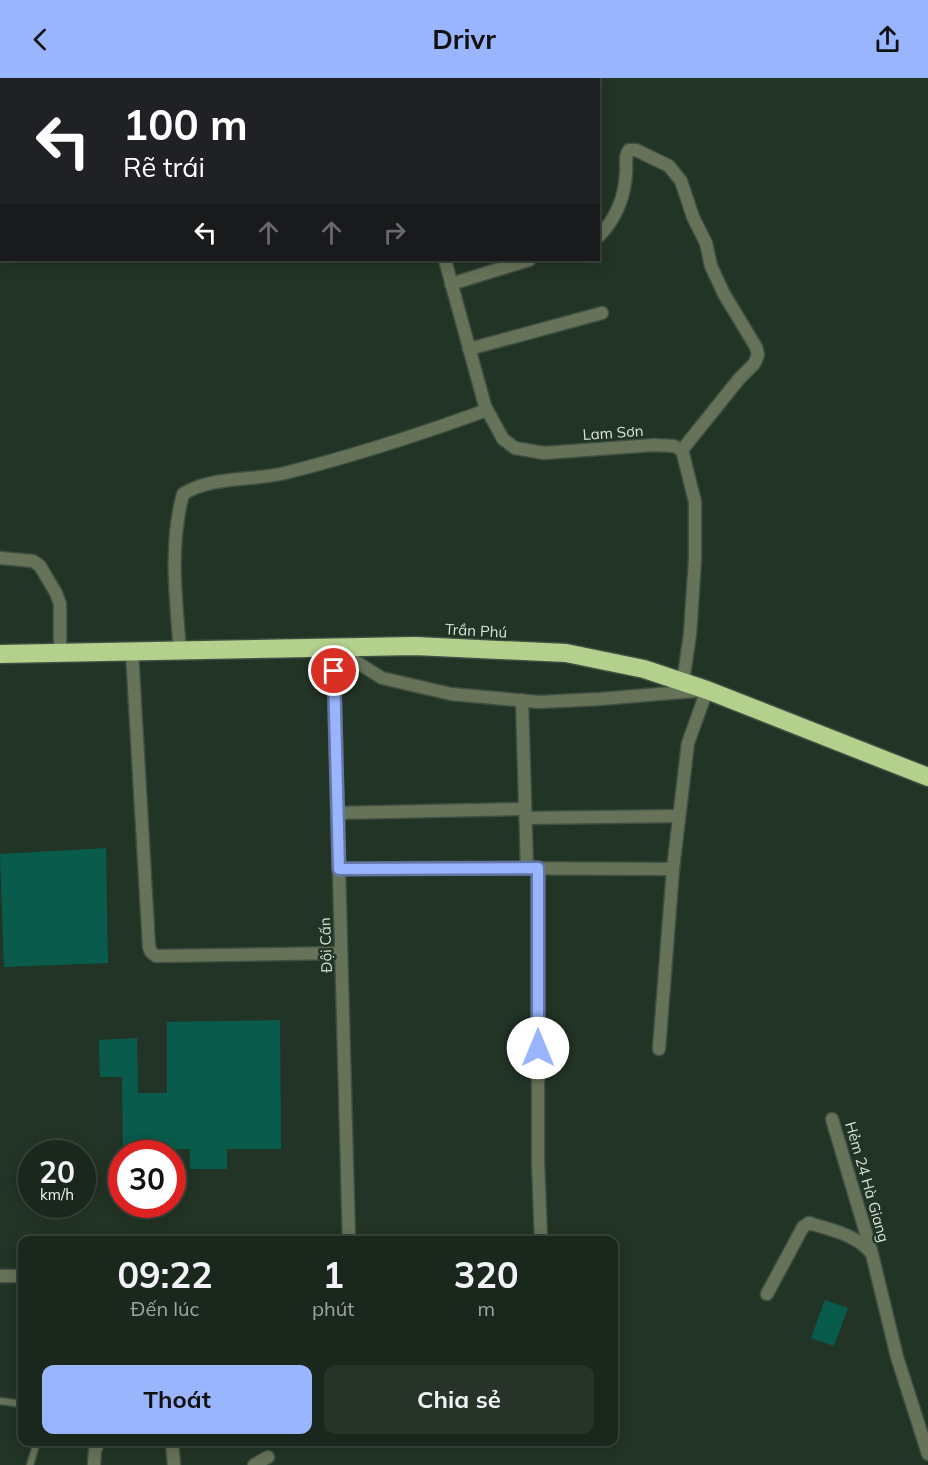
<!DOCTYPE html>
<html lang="vi">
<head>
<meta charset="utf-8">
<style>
  body { margin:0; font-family:Mulish,sans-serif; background:#273329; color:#f1f3f6; height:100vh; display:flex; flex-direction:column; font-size:22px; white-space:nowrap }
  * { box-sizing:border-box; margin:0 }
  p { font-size:20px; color:#9fa5a3 }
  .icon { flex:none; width:33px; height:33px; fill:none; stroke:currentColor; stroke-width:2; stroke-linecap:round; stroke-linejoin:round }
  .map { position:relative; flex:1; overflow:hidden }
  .drawer { position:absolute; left:18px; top:1158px; width:600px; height:210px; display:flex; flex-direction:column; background:#1a271c; border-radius:12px; box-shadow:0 3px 15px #0003,0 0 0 2px #38443b }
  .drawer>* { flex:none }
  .banner { position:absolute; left:0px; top:0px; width:600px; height:183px; box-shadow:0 3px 15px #0003,0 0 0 2px #38443b; background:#202124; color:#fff; overflow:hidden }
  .speed { position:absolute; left:18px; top:1062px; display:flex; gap:12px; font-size:30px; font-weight:700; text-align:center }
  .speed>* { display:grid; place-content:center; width:78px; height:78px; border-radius:50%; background:#1a271c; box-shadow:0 3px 15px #0003,0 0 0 2px #38443b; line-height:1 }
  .speed small { font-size:15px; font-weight:400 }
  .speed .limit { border:9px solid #d22; background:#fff; color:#111 }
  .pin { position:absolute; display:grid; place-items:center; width:51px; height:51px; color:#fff; margin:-26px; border:3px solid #fff; border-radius:50%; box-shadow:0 2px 6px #0007 }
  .me { position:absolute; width:66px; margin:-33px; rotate:0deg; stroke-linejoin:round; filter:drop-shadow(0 0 4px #0008) }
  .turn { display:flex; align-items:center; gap:21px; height:126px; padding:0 24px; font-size:27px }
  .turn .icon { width:78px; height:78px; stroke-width:2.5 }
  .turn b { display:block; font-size:42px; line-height:51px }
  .lanes { display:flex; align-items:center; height:57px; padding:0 24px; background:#0003; justify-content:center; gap:30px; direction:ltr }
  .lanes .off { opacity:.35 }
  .eta { display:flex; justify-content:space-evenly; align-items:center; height:102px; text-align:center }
  .eta b { font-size:36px; font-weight:700; line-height:42px }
  .button { display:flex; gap:12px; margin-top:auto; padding:12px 24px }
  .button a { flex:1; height:69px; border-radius:12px; background:#99b5fd; color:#111; font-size:24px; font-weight:700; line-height:69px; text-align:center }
  .button a+a { background:#273329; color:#f1f3f6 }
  header { display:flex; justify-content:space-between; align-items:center; height:78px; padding:0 24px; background:#99b5fd; color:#111; font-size:27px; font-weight:700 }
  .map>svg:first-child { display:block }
  .building { fill:#095b4b }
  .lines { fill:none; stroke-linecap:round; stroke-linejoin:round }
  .lane-casing { stroke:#3f5043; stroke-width:9 }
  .street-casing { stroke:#3f5043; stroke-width:15 }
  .highway-casing { stroke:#3f5043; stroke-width:21 }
  .lane { stroke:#677358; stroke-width:6 }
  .street { stroke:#677358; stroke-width:12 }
  .highway { stroke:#b3d18d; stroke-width:18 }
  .route-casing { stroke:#6376a4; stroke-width:15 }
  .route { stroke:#99b5fd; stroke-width:10 }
  .labels { text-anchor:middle; stroke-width:5; stroke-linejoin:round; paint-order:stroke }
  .street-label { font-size:15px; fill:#d6e2d9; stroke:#223426 }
</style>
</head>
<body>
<header><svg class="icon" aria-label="back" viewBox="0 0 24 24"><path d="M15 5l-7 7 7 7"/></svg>Drivr<svg class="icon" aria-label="share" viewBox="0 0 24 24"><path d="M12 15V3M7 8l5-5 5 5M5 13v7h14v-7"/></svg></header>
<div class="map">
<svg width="928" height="1387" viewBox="0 0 928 1387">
  <rect width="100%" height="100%" fill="#223426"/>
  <g class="building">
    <polygon points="106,770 108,885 4,889 0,776"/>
    <polygon points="280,942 281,1071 227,1071 227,1091 190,1091 190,1071 123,1072 122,999 100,999 99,962 137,960 138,1015 167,1015 167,944"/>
    <polygon points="825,1222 848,1230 834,1268 811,1260"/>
  </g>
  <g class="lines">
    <g class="lane-casing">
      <g id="lane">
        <polyline points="0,1323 22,1326"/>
        <polyline points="30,1387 37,1364"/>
      </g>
    </g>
    <g class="street-casing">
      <g id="street">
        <polyline points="319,0 320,2"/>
        <polyline points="336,2 339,0"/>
        <path d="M598,159c17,-17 27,-40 28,-64 1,-9 -2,-16 3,-23h7l33,16 12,15 12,36 13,26 5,23 13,28 32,53 2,8 -4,9 -15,15 -57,71"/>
        <polyline points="445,182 485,328 503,361 515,370 544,375 654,367 674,368 682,372 695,424 695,482 690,556 683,604"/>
        <polyline points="451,206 529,182"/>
        <polyline points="469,271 602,235"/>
        <polyline points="0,480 33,483 40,488 56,515 60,526 60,575"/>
        <polyline points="333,570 349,1162"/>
        <polyline points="334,570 382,600 451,616 539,624 600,621 707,612 688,665 673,791 659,971"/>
        <path d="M180,573c-4,-52 -11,-105 3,-157 28,-18 70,-13 102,-21 68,-17 136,-39 202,-63"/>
        <polyline points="132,574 149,869 151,874 156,878 341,875"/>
        <polyline points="522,622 527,790"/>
        <polyline points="338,735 525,731"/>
        <polyline points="526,740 679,738"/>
        <polyline points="538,790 538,1083 541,1162"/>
        <polyline points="339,791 431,790 673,791"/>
        <polyline points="832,1041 871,1172"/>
        <polyline points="0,1198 22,1198"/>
        <path d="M767,1216l36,-67 6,-4c22,7 49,12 63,31l25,103 31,97"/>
        <polyline points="172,1364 174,1387"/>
        <polyline points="94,1387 95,1372 99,1364"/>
        <polyline points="254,1387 268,1379"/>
      </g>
    </g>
    <g class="highway-casing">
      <polyline id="highway" points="0,576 415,568 566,575 644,591 707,612 928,699"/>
    </g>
    <use href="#lane" class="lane"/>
    <use href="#street" class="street"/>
    <use href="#highway" class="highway"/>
  </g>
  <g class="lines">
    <g class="route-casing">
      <polyline id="route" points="334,593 339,791 538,790 538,970"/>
    </g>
    <use href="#route" class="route"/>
  </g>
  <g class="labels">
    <g class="street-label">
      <text transform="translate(613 355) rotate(-4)" y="5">Lam Sơn</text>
      <text transform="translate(476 553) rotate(3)" y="5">Trần Phú</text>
      <text transform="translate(326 867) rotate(-92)" y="5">Đội Cấn</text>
      <text transform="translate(867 1104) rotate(74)" y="5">Hẻm 24 Hà Giang</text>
    </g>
  </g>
</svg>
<div class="speed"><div>20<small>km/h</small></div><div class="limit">30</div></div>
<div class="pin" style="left:334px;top:593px;background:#d93025"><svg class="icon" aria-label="arrive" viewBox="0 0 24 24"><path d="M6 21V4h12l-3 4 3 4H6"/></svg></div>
<svg class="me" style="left:538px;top:970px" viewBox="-20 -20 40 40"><circle r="19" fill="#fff"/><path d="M0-13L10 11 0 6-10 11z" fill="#99b5fd"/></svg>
<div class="banner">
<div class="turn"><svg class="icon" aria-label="left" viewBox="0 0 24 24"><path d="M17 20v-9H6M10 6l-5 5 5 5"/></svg><div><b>100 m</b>Rẽ trái</div></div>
<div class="lanes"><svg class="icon" aria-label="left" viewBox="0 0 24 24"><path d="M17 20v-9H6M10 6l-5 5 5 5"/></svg><svg class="icon off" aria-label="ahead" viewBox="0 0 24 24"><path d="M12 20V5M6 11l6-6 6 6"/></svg><svg class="icon off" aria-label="ahead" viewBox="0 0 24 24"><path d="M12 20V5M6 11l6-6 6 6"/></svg><svg class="icon off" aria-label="right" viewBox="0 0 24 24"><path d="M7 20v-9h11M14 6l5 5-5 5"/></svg></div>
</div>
<section class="drawer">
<div class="eta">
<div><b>09:22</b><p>Đến lúc</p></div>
<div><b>1</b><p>phút</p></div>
<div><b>320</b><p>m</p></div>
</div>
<div class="button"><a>Thoát</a><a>Chia sẻ</a></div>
</section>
</div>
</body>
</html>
